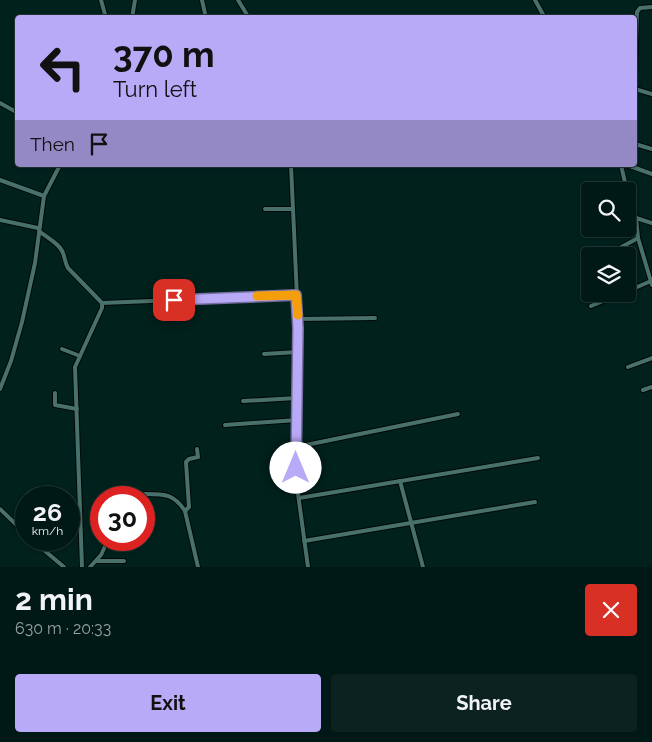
<!DOCTYPE html>
<html lang="en">
<head>
<meta charset="utf-8">
<style>
  body { margin:0; font-family:Raleway,sans-serif; background:#0b221f; color:#f1f3f6; height:100vh; display:flex; flex-direction:column; font-size:19px; white-space:nowrap }
  * { box-sizing:border-box; margin:0 }
  p { font-size:16px; color:#96a0a1 }
  .icon { flex:none; width:28px; height:28px; fill:none; stroke:currentColor; stroke-width:2; stroke-linecap:round; stroke-linejoin:round }
  .map { position:relative; height:567px; overflow:hidden }
  .details { display:flex; flex-direction:column; background:#011916; flex:1 }
  .details>* { flex:none }
  .hud { position:absolute; left:15px; top:15px; width:622px; height:152px; border-radius:5px; box-shadow:0 1px 4px #0004,0 0 0 1px #233835; background:#b9aaf7; color:#111; overflow:hidden }
  .fabs { position:absolute; left:581px; top:182px; display:grid; gap:10px }
  .fabs a { display:grid; place-items:center; width:55px; height:55px; border-radius:5px; background:#011916; box-shadow:0 1px 4px #0004,0 0 0 1px #233835; font-size:25px }
  .speed { position:absolute; left:15px; top:486px; display:flex; gap:10px; font-size:25px; font-weight:700; text-align:center }
  .speed>* { display:grid; place-content:center; width:65px; height:65px; border-radius:50%; background:#011916; box-shadow:0 1px 4px #0004,0 0 0 1px #233835; line-height:1 }
  .speed small { font-size:12px; font-weight:400 }
  .speed .limit { border:8px solid #d22; background:#fff; color:#111 }
  .pin { position:absolute; display:grid; place-items:center; width:42px; height:42px; color:#fff; margin:-21px; border-radius:10px; box-shadow:0 2px 8px #0006 }
  .me { position:absolute; width:55px; margin:-28px; rotate:0deg; stroke-linejoin:round; filter:drop-shadow(0 0 4px #0008) }
  .turn { display:flex; align-items:center; gap:18px; height:105px; padding:0 15px; font-size:22px }
  .turn .icon { width:65px; height:65px; stroke-width:2.5 }
  .turn b { display:block; font-size:35px; line-height:42px }
  .then { display:flex; align-items:center; height:48px; padding:0 15px; background:#0003; gap:10px; font-size:19px }
  .round { display:grid; place-items:center; flex:none; width:52px; height:52px; border-radius:5px; background:#0b221f }
  .summary { display:flex; align-items:center; justify-content:space-between; height:85px; padding:0 15px }
  h1 { font-size:30px; font-weight:700; line-height:38px }
  .button { display:flex; gap:10px; margin-top:auto; padding:10px 15px }
  .button a { flex:1; height:58px; border-radius:5px; background:#b9aaf7; color:#111; font-size:20px; font-weight:700; line-height:58px; text-align:center }
  .button a+a { background:#0b221f; color:#f1f3f6 }
  .map>svg:first-child { display:block }
  .lines { fill:none; stroke-linecap:round; stroke-linejoin:round }
  .minor-casing { stroke:#000907; stroke-width:6 }
  .minor { stroke:#48716b; stroke-width:4 }
  .route-casing { stroke:#786ea1; stroke-width:12 }
  .route { stroke:#b9aaf7; stroke-width:9 }
  .slow { stroke:#f59e0b; stroke-width:9 }
</style>
</head>
<body>
<div class="map">
<svg width="652" height="567" viewBox="0 0 652 567">
  <rect width="100%" height="100%" fill="#01211d"/>
  <g class="lines">
    <g class="minor-casing">
      <g id="minor">
        <polyline points="101,0 106,18"/>
        <polyline points="202,0 206,18"/>
        <polyline points="238,0 249,18"/>
        <polyline points="535,0 545,18"/>
        <polyline points="132,18 135,0"/>
        <polyline points="635,73 637,12 640,8 652,7"/>
        <polyline points="635,89 652,94"/>
        <polyline points="0,103 18,113"/>
        <polyline points="635,144 652,149"/>
        <polyline points="291,165 298,319 296,479 308,567"/>
        <polyline points="621,165 627,191"/>
        <polyline points="627,165 652,174"/>
        <polyline points="0,180 44,196"/>
        <polyline points="628,192 636,218 638,238 652,285"/>
        <polyline points="265,209 293,209"/>
        <polyline points="636,218 652,223"/>
        <polyline points="0,220 38,228"/>
        <path d="M39,231c7,6 21,13 24,22 2,5 2,10 5,15l34,35v5l-27,59 7,200"/>
        <polyline points="605,256 638,238"/>
        <polyline points="628,291 651,281"/>
        <polyline points="102,303 296,295"/>
        <polyline points="591,306 620,294"/>
        <polyline points="298,319 375,318"/>
        <polyline points="62,349 80,356"/>
        <polyline points="264,354 298,352"/>
        <polyline points="628,367 652,358"/>
        <polyline points="0,389 11,361 22,322 35,263 44,196 60,165"/>
        <polyline points="643,390 652,387"/>
        <polyline points="55,393 55,405 77,409"/>
        <polyline points="243,401 297,398"/>
        <polyline points="225,425 297,420"/>
        <polyline points="296,447 458,414"/>
        <polyline points="400,481 423,567"/>
        <path d="M126,498c6,-4 13,-4 20,-4 19,0 28,0 39,17l13,56"/>
        <polyline points="299,498 538,458"/>
        <polyline points="0,509 26,534"/>
        <polyline points="185,511 189,507 186,462 189,459 198,457 197,449"/>
        <polyline points="32,540 64,567"/>
        <polyline points="304,541 535,502"/>
        <polyline points="97,561 124,561"/>
        <polyline points="90,567 101,555 108,540"/>
      </g>
    </g>
    <use href="#minor" class="minor"/>
  </g>
  <g class="lines">
    <g class="route-casing">
      <polyline id="route" points="174,300 296,295 298,328 296,468"/>
    </g>
    <use href="#route" class="route"/>
    <polyline class="slow" points="257,296 296,295 298,315"/>
  </g>
</svg>
<div class="fabs">
<a><svg class="icon" aria-label="search" viewBox="0 0 24 24"><circle cx="10" cy="10" r="6"/><path d="M15 15l6 6"/></svg></a>
<a><svg class="icon" aria-label="layers" viewBox="0 0 24 24"><path d="M12 4l9 5-9 5-9-5zM3 14l9 5 9-5"/></svg></a>
</div>
<div class="speed"><div>26<small>km/h</small></div><div class="limit">30</div></div>
<div class="pin" style="left:174px;top:300px;background:#d93025"><svg class="icon" aria-label="arrive" viewBox="0 0 24 24"><path d="M6 21V4h12l-3 4 3 4H6"/></svg></div>
<svg class="me" style="left:296px;top:468px" viewBox="-20 -20 40 40"><circle r="19" fill="#fff"/><path d="M0-13L10 11 0 6-10 11z" fill="#b9aaf7"/></svg>
<div class="hud">
<div class="turn"><svg class="icon" aria-label="left" viewBox="0 0 24 24"><path d="M17 20v-9H6M10 6l-5 5 5 5"/></svg><div><b>370 m</b>Turn left</div></div>
<div class="then">Then<svg class="icon" aria-label="arrive" viewBox="0 0 24 24"><path d="M6 21V4h12l-3 4 3 4H6"/></svg></div>
</div>
</div>
<section class="details">
<div class="summary"><div><h1>2 min</h1><p>630 m · 20:33</p></div><a class="round" style="background:#d93025;color:#fff"><svg class="icon" aria-label="close" viewBox="0 0 24 24"><path d="M6 6l12 12M18 6L6 18"/></svg></a></div>
<div class="button"><a>Exit</a><a>Share</a></div>
</section>
</body>
</html>
